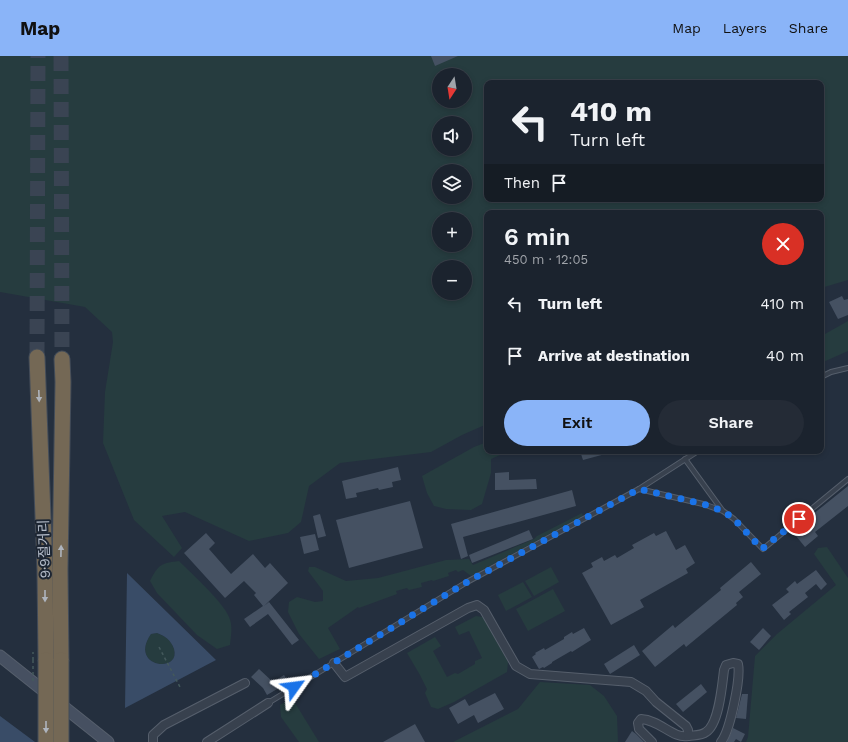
<!DOCTYPE html>
<html lang="en">
<head>
<meta charset="utf-8">
<style>
  body { margin:0; font-family:"Work Sans","Noto Sans KR",sans-serif; background:#242b36; color:#f1f3f6; height:100vh; display:flex; flex-direction:column; font-size:15px; white-space:nowrap }
  * { box-sizing:border-box; margin:0 }
  p { font-size:13px; color:#a0a4aa }
  .icon { flex:none; width:22px; height:22px; fill:none; stroke:currentColor; stroke-width:2; stroke-linecap:round; stroke-linejoin:round }
  .map { position:relative; flex:1; overflow:hidden }
  .drawer { position:absolute; left:484px; top:154px; width:340px; height:244px; display:flex; flex-direction:column; background:#1b232e; border-radius:8px; box-shadow:0 2px 6px #0003,0 0 0 1px #39404a }
  .drawer>* { flex:none }
  .top-card { position:absolute; left:484px; top:24px; width:340px; height:122px; border-radius:8px; box-shadow:0 2px 6px #0003,0 0 0 1px #39404a; background:#1b232e; color:#f1f3f6; overflow:hidden }
  .needle { width:26px; rotate:192deg }
  .controls { position:absolute; left:432px; top:12px; display:grid; gap:8px }
  .controls a { display:grid; place-items:center; width:40px; height:40px; border-radius:50%; background:#1b232e; box-shadow:0 2px 6px #0003,0 0 0 1px #39404a; font-size:20px }
  .pin { position:absolute; display:grid; place-items:center; width:34px; height:34px; color:#fff; margin:-17px; border:2px solid #fff; border-radius:50%; box-shadow:0 1px 4px #0007 }
  .me { position:absolute; width:44px; margin:-22px; rotate:59deg; stroke-linejoin:round; filter:drop-shadow(0 0 3px #0008) }
  .turn { display:flex; align-items:center; gap:14px; height:84px; padding:0 20px; font-size:18px }
  .turn .icon { width:52px; height:52px; stroke-width:2.5 }
  .turn b { display:block; font-size:28px; line-height:34px }
  .then { display:flex; align-items:center; height:38px; padding:0 20px; background:#0003; gap:8px; font-size:15px }
  .round { display:grid; place-items:center; flex:none; width:42px; height:42px; border-radius:21px; background:#242b36 }
  .headline { display:flex; align-items:center; justify-content:space-between; height:68px; padding:0 20px }
  h1 { font-size:24px; font-weight:600; line-height:30px }
  .cta { display:flex; gap:8px; margin-top:auto; padding:8px 20px }
  .cta a { flex:1; height:46px; border-radius:24px; background:#8ab4f8; color:#111; font-size:16px; font-weight:600; line-height:46px; text-align:center }
  .cta a+a { background:#242b36; color:#f1f3f6 }
  ul { padding:0; list-style:none }
  li { display:flex; align-items:center; gap:12px; height:52px; padding:0 20px }
  li div { flex:1 }
  li b { display:block; font-size:15px }
  li em { font-style:normal }
  header { display:flex; align-items:center; gap:24px; box-sizing:border-box; height:56px; padding:0 20px; background:#8ab4f8; color:#111 }
  header strong { font-size:19px }
  nav { display:flex; gap:22px; margin-inline-start:auto; font-size:14px }
  .map>svg:first-child { display:block }
  .green { fill:#263c3f; fill-rule:evenodd }
  .water { fill:#394c67; fill-rule:evenodd }
  .building { fill:#455162 }
  .lines { fill:none; stroke-linecap:round; stroke-linejoin:round }
  .highway-tunnel { stroke:#3a4453; stroke-width:15; stroke-dasharray:15 8; stroke-linecap:butt }
  .lane-casing { stroke:#565f6c; stroke-width:6 }
  .street-casing { stroke:#565f6c; stroke-width:10 }
  .secondary-casing { stroke:#565f6c; stroke-width:13 }
  .highway-casing { stroke:#434c59; stroke-width:17 }
  .path { stroke:#44595c; stroke-width:1.5; stroke-dasharray:3 3; stroke-linecap:butt }
  .lane { stroke:#38414e; stroke-width:4 }
  .street { stroke:#38414e; stroke-width:8 }
  .secondary { stroke:#465061; stroke-width:11 }
  .highway { stroke:#746855; stroke-width:15 }
  .highway-bridge-casing { stroke:#434c59; stroke-width:17; stroke-linecap:butt }
  .path-bridge { stroke:#44595c; stroke-width:1.5; stroke-dasharray:3 3; stroke-linecap:butt }
  .highway-bridge { stroke:#746855; stroke-width:15 }
  .oneway { fill:#aeb4bd }
  .route { stroke:#1a73e8; stroke-width:7; stroke-dasharray:0 12.6 }
  .labels { text-anchor:middle; stroke-width:4; stroke-linejoin:round; paint-order:stroke }
  .street-label { font-size:14px; fill:#b4bcc9; stroke:#1d2633 }
</style>
</head>
<body>
<header>
<strong>Map</strong>
<nav><a>Map</a><a>Layers</a><a>Share</a></nav>
</header>
<div class="map">
<svg width="848" height="686" viewBox="0 0 848 686">
  <rect width="100%" height="100%" fill="#242f3e"/>
  <g class="green">
    <path d="M0,0h848v224l-27,8v-75h-334v211l-25,11 -31,17 -91,11 -31,23 -8,36 -13,11 -39,8 -64,-29 -23,4 20,32 -8,9 -40,-37 -31,-77 2,-51 8,-50 -1,-10 -27,-25 -85,-15zM439,19h26v26h-26zM487,27h334v116h-334zM439,67h26v26h-26zM439,115h26v26h-26zM439,163h26v26h-26zM439,211h26v26h-26z"/>
    <polygon points="848,265 848,295 821,307 821,283 825,278"/>
    <polygon points="487,386 487,395 509,395 491,403 491,417 482,448 471,454 446,453 434,450 427,437 422,420 474,391"/>
    <polygon points="582,457 583,460 471,520 463,514 458,516 456,514 448,517 449,520 433,525 432,524 421,527 422,531 409,534 407,532 396,535 397,538 359,552 358,551 328,572 340,593 319,603 299,578 288,556 289,546 297,541 315,546 323,545 323,535 308,515 309,511 315,511 346,525 378,522 446,504 469,503 473,509 534,483 537,480"/>
    <polygon points="827,491 848,522 848,686 746,686 748,681 755,600 777,578 836,529 814,498 818,492"/>
    <path d="M179,505c12,12 45,42 50,56 4,8 2,19 1,28l-13,4 -20,-14 -40,-42 -7,-12c8,-16 11,-18 29,-20z"/>
    <polygon points="551,511 559,526 534,540 525,525"/>
    <polygon points="523,526 532,541 506,555 498,539"/>
    <polygon points="553,533 565,555 528,575 516,553"/>
    <polygon points="476,560 483,561 508,606 507,616 454,646 438,653 431,651 425,637 427,633 420,619 407,597 435,581 441,590 433,595 447,621 455,617 458,618 475,608 475,605 482,602 469,575 459,579 455,571"/>
    <path d="M157,577c8,3 14,7 17,16 7,25 -46,18 -23,-15z"/>
    <polygon points="540,626 590,629 604,640 617,660 618,686 453,686 518,653"/>
    <polygon points="292,642 319,686 299,686 281,661 280,649"/>
  </g>
  <g class="water">
    <path d="M127,517l89,87 -91,48zM157,577c8,3 14,7 17,16 7,25 -46,18 -23,-15z"/>
    <polygon points="0,660 35,686 0,686"/>
  </g>
  <g class="building">
    <polygon points="431,0 458,0 435,10"/>
    <polygon points="842,240 844,244 848,243 848,259 838,263 829,246"/>
    <polygon points="580,395 608,395 609,397 583,404"/>
    <polygon points="398,411 401,424 392,426 393,431 379,434 378,432 356,437 357,441 346,443 342,425"/>
    <polygon points="509,416 509,424 536,423 537,433 495,434 495,417"/>
    <polygon points="848,430 848,450 815,476 818,480 805,491 792,475"/>
    <polygon points="572,434 576,450 463,481 468,500 461,503 451,468"/>
    <polygon points="410,445 423,492 349,512 336,464"/>
    <polygon points="320,458 326,480 318,482 313,460"/>
    <polygon points="529,474 533,483 472,507 469,499"/>
    <polygon points="666,475 676,494 685,489 695,507 686,513 688,517 640,544 644,551 611,569 582,517 593,511 591,507 602,501 604,505 615,499 617,502 634,492 632,489 654,477 656,480"/>
    <polygon points="206,477 215,487 209,493 231,518 253,498 265,512 270,507 288,527 264,550 269,546 299,584 292,589 268,558 250,571 244,563 263,550 254,539 256,537 244,525 225,542 184,497"/>
    <polygon points="315,478 319,494 304,498 300,481"/>
    <polygon points="751,506 761,518 739,536 743,541 736,547 737,549 686,591 684,588 655,611 642,595 673,569 675,572 721,534 720,532"/>
    <polygon points="816,514 827,528 821,534 816,528 805,537 808,541 789,556 791,558 784,564 772,549 789,536 786,533 795,525 797,528"/>
    <polygon points="584,572 591,584 572,596 571,595 552,606 552,607 544,612 543,611 539,613 532,601 536,598 535,597 544,592 545,594 564,583 564,581 572,576 573,578"/>
    <polygon points="763,572 771,580 759,594 750,586"/>
    <polygon points="634,589 640,599 610,618 604,608"/>
    <polygon points="259,613 273,626 284,619 289,626 267,639 263,632 251,621"/>
    <polygon points="701,628 707,636 683,656 676,648"/>
    <polygon points="495,637 504,653 478,667 474,659 458,668 449,652 465,643 469,650"/>
    <polygon points="742,638 748,638 746,663 736,662"/>
    <polygon points="415,668 425,686 383,686"/>
    <polygon points="733,672 745,678 741,686 736,683 734,686 727,686"/>
    <polygon points="632,675 636,678 644,686 625,686"/>
  </g>
  <g class="lines">
    <g class="highway-tunnel">
      <polyline points="61,0 62,303"/>
      <polyline points="37,301 38,0"/>
    </g>
    <g class="lane-casing">
      <g id="lane">
        <polyline points="821,321 831,316 848,312"/>
        <polyline points="685,403 722,454"/>
        <polyline points="639,433 703,448 723,455 734,463 763,493 848,423"/>
        <polyline points="268,647 467,526 639,433 698,395"/>
      </g>
    </g>
    <g class="street-casing">
      <g id="street">
        <path d="M334,607l11,14 123,-69 9,-3 7,5 32,56 14,8 101,8 15,9 10,11 30,24 2,4v6c-15,3 -28,-16 -47,-17l-3,4 1,6 13,13"/>
        <path d="M688,680c6,-1 13,0 18,-4 13,-8 16,-46 18,-62l2,-5 7,-2 5,1c3,14 -8,67 -17,78"/>
        <polyline points="153,686 153,679 164,669 245,627"/>
        <polyline points="207,686 268,647"/>
      </g>
    </g>
    <g class="secondary-casing">
      <polyline id="secondary" points="0,600 108,686"/>
    </g>
    <g class="highway-casing">
      <g id="highway">
        <polyline points="37,301 45,514 46,604"/>
        <polyline points="61,604 60,514 63,326 62,303"/>
      </g>
    </g>
    <g class="path">
      <polyline points="159,591 180,631"/>
      <polyline points="33,604 33,596"/>
    </g>
    <use href="#lane" class="lane"/>
    <use href="#street" class="street"/>
    <use href="#secondary" class="secondary"/>
    <use href="#highway" class="highway"/>
    <g class="highway-bridge-casing">
      <g id="highway-bridge">
        <polyline points="46,604 46,686"/>
        <polyline points="61,604 61,686"/>
      </g>
    </g>
    <polyline class="path-bridge" points="33,604 33,628"/>
    <use href="#highway-bridge" class="highway-bridge"/>
  </g>
  <defs><path id="oneway-solid" d="M-6-.8H1V-3.2L6.5 0L1 3.2V.8H-6Z"/></defs>
  <g class="oneway">
    <use href="#oneway-solid" transform="translate(39 340) rotate(88)"/>
    <use href="#oneway-solid" transform="translate(61 495) rotate(-89)"/>
    <use href="#oneway-solid" transform="translate(45 540) rotate(90)"/>
    <use href="#oneway-solid" transform="translate(46 671) rotate(90)"/>
  </g>
  <g class="lines">
    <polyline class="route" points="294,631 467,526 639,433 703,448 723,455 734,463 762,493 799,463"/>
  </g>
  <g class="labels">
    <g class="street-label">
      <text transform="translate(44 493) rotate(-92)" y="5">9·9절거리</text>
    </g>
  </g>
</svg>
<div class="controls">
<a><svg class="needle" viewBox="-14 -14 28 28"><path d="M0-13l5 13h-10z" fill="#e53935"/><path d="M0 13l5-13h-10z" fill="#a0a4aa"/></svg></a>
<a><svg class="icon" aria-label="sound" viewBox="0 0 24 24"><path d="M4 9h4l5-4v14l-5-4H4zM17 9q2 3 0 6"/></svg></a>
<a><svg class="icon" aria-label="layers" viewBox="0 0 24 24"><path d="M12 4l9 5-9 5-9-5zM3 14l9 5 9-5"/></svg></a>
<a>+</a>
<a>−</a>
</div>
<div class="pin" style="left:799px;top:463px;background:#d93025"><svg class="icon" aria-label="arrive" viewBox="0 0 24 24"><path d="M6 21V4h12l-3 4 3 4H6"/></svg></div>
<svg class="me" style="left:294px;top:631px" viewBox="-20 -20 40 40"><path d="M0-17L14 15 0 8-14 15z" fill="#1a73e8" stroke="#fff" stroke-width="4"/></svg>
<div class="top-card">
<div class="turn"><svg class="icon" aria-label="left" viewBox="0 0 24 24"><path d="M17 20v-9H6M10 6l-5 5 5 5"/></svg><div><b>410 m</b>Turn left</div></div>
<div class="then">Then<svg class="icon" aria-label="arrive" viewBox="0 0 24 24"><path d="M6 21V4h12l-3 4 3 4H6"/></svg></div>
</div>
<section class="drawer">
<div class="headline"><div><h1>6 min</h1><p>450 m · 12:05</p></div><a class="round" style="background:#d93025;color:#fff"><svg class="icon" aria-label="close" viewBox="0 0 24 24"><path d="M6 6l12 12M18 6L6 18"/></svg></a></div>
<ul>
<li><svg class="icon" aria-label="left" viewBox="0 0 24 24"><path d="M17 20v-9H6M10 6l-5 5 5 5"/></svg><div><b>Turn left</b></div><em>410 m</em></li>
<li><svg class="icon" aria-label="arrive" viewBox="0 0 24 24"><path d="M6 21V4h12l-3 4 3 4H6"/></svg><div><b>Arrive at destination</b></div><em>40 m</em></li>
</ul>
<div class="cta"><a>Exit</a><a>Share</a></div>
</section>
</div>
</body>
</html>
